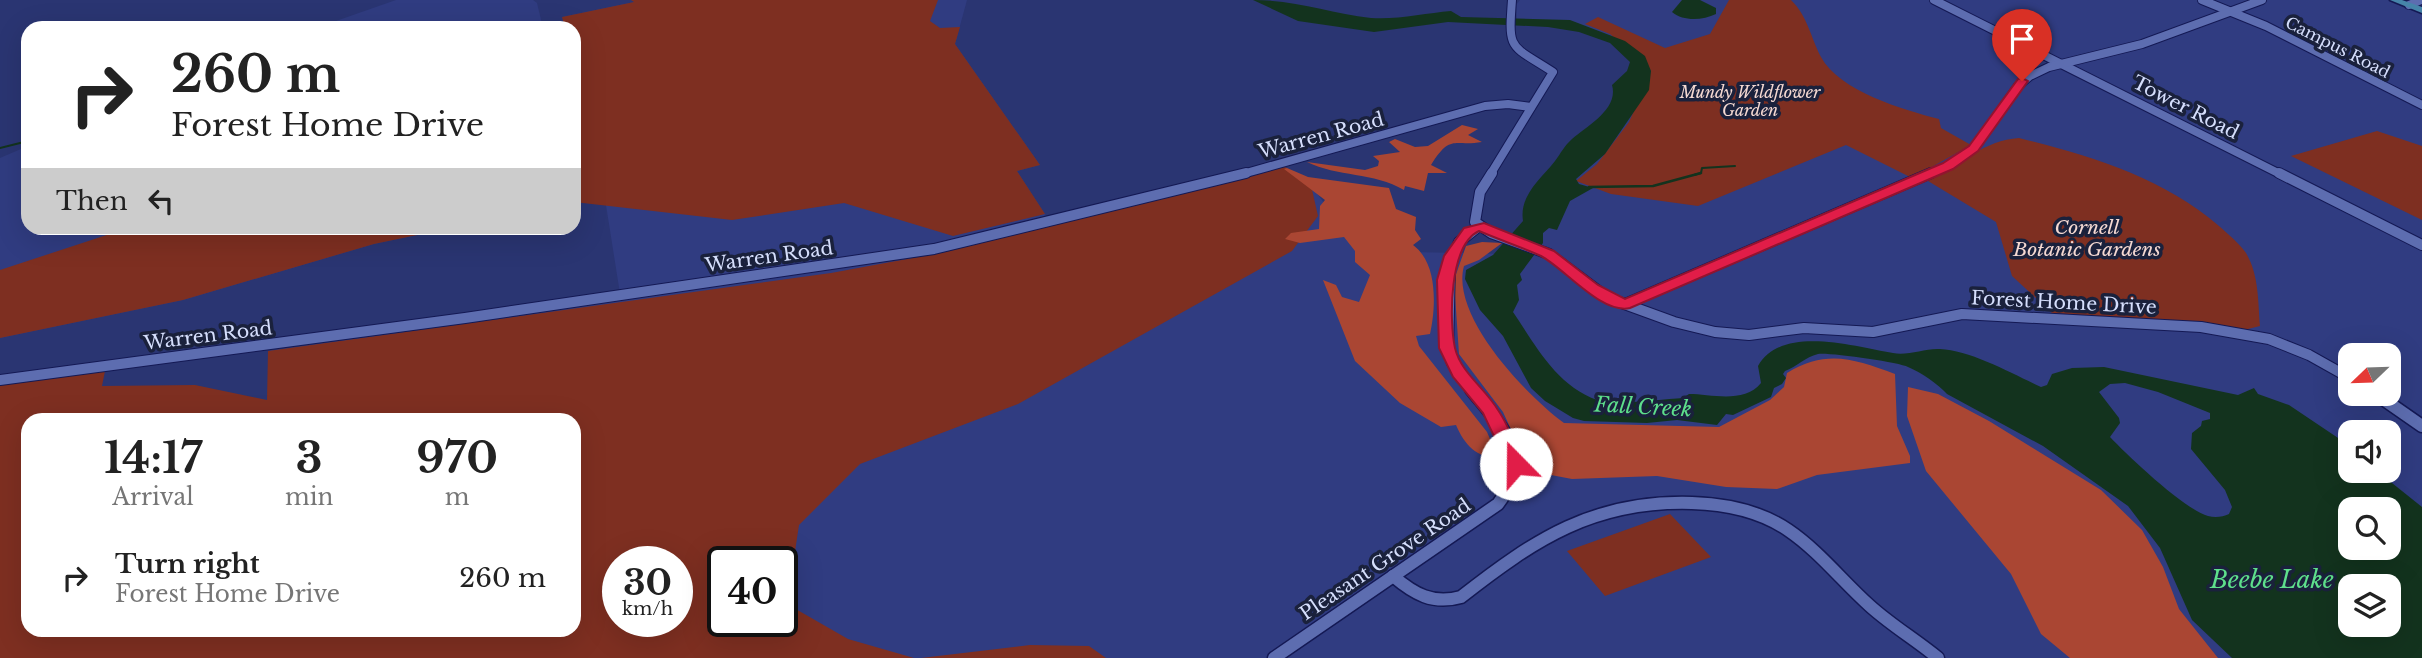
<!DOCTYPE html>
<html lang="en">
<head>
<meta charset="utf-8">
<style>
  body { margin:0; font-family:"Libre Baskerville",serif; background:#f6f6f6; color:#222; height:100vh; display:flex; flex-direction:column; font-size:26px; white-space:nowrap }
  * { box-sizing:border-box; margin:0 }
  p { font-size:23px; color:#767676 }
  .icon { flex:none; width:38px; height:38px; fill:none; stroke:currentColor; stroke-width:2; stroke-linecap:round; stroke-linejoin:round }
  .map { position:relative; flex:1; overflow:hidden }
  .panel { position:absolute; left:21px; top:413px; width:560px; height:224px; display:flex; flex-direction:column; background:#fff; border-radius:21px; box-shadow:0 7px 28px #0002 }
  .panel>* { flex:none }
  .banner { position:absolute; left:21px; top:21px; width:560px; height:214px; border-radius:21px; box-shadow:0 7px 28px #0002; background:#fff; color:#222; overflow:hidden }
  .needle { width:46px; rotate:247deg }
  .controls { position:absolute; left:2338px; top:343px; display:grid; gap:14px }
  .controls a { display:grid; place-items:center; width:63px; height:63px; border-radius:14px; background:#fff; box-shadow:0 7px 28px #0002; font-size:35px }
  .speed { position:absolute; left:602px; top:546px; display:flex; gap:14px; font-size:35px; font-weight:700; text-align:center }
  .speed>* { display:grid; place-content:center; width:91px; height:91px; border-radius:50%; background:#fff; box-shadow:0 7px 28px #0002; line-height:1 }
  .speed small { font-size:18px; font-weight:400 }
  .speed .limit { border:4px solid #111; border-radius:10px; background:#fff; color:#111 }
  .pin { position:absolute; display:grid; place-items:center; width:60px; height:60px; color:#fff; margin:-72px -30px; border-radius:50% 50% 50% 0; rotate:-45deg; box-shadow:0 0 7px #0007 }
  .pin .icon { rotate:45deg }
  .me { position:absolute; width:77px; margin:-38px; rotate:338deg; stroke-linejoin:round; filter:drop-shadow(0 0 5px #0008) }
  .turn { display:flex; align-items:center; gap:24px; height:147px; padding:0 35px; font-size:32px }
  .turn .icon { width:91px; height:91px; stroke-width:2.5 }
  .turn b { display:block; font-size:49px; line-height:60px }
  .then { display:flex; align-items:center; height:66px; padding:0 35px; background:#0003; gap:14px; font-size:26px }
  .eta { display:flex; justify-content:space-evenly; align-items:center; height:119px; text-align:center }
  .eta b { font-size:42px; font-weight:700; line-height:49px }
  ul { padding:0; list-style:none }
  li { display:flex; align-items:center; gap:21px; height:91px; padding:0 35px }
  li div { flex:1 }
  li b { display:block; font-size:26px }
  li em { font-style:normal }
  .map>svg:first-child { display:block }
  .built { fill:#303c81; fill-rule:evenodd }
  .green { fill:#7e2f21; fill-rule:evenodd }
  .forest { fill:#aa4633 }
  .water { fill:#13331e; fill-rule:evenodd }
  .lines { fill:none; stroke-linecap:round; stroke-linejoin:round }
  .stream-far1 { stroke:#13331e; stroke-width:2 }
  .stream { stroke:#13331e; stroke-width:2.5 }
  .minor-far2-casing { stroke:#141954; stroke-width:10 }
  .minor-far1-casing { stroke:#141954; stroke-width:12 }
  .minor-casing { stroke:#141954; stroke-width:15 }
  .major-casing { stroke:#141954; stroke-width:3 }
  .minor-far2 { stroke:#5d6db0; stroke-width:8 }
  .minor-far1 { stroke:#5d6db0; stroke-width:10 }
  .minor { stroke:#5d6db0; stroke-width:12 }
  .major { fill:#4684a9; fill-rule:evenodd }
  .route { fill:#e11d48; stroke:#92132f; stroke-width:2 }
  .labels { text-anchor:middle; stroke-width:7; stroke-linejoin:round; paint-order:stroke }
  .far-street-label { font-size:16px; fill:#d5defc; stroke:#1a213c }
  .far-park-label { font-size:16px; font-style:italic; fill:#f5d9d2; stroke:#1a213c }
  .street-label { font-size:19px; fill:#d5defc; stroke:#1a213c }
  .park-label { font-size:19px; font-style:italic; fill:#f5d9d2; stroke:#1a213c }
  .water-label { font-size:21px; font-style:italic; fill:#5ee08c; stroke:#1a213c }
  .near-water-label { font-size:24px; font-style:italic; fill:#5ee08c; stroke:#1a213c }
</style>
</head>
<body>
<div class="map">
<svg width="2422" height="658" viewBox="0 0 2422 658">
  <rect width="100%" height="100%" fill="#2a3572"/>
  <g class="built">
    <polygon points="396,0 533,0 537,3 543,28 316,28"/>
    <path d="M631,0h336l-12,44 85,121 -23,6 35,54 233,-58 26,18 48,66 152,3 129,-189 -26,-24 -36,-13 -61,-7 -1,-16 4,-5h902v658h-2120l272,-28v-210l-306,-69 353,-51 -15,-95 -32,-3v-125l4,-3 -4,-15v-31h-9l-3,-11 72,-15zM2350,355h39v39h-39zM2350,432h39v39h-39zM2350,509h39v39h-39zM618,562h59v59h-59zM723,562h59v59h-59zM2350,586h39v39h-39z"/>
    <polygon points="28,146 28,228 451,228 374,244 183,300 0,338 0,158"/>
  </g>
  <g class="green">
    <polygon points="631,0 938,0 930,21 940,28 960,27 955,44 1040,165 1017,171 1045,214 953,236 844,203 732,220 574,202 574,77 578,74 574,59 574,28 565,28 562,17 634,2"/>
    <path d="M1729,0h62c16,15 20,38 30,57 18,34 83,53 118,62l2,9 30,17 -59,33 -66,-33 -148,61 -87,-12 -35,-13 21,-17 32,-42 22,-51 -41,-37 -25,-10 13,-7 67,31 45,-14z"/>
    <polygon points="2377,131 2422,146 2422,220 2291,156"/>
    <path d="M2019,138c72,18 143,39 200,88 9,8 20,17 27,27 13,22 12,48 14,73l-16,4 -35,-6 -157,-11 -40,-37 -16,-54 -68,-41c30,-16 57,-41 91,-43z"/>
    <path d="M1285,167l26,18 7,31 -26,35 -274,153 -158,60 -61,61 -12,79 61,35 66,19h-914v-274l105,-13 -3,15 93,-1 72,15 1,-49 563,-78 114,-21zM28,420h546v210h-546zM618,562h59v59h-59zM723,562h59v59h-59z"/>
    <polygon points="128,228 451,228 374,244 183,300 0,338 0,270"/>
    <polygon points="1670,514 1711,557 1605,596 1567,551"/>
    <polygon points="1030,645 1089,646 1106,658 921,658"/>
  </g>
  <g class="forest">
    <path d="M1462,125l16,4 -10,6 14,7c-28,5 -31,-9 -51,23l16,8h-19l-4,18 -19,-5 -1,4c-30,-18 -67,-13 -97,-28l58,8 13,-4 1,-5 -6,-5 27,-4 -11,-10 6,-3 20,8 13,-1z"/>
    <path d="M1287,168l21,9 81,11 7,21 20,8 -1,13 6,9 -8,6c25,18 23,62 17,89l-14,2 3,10 68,86 12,28c-23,-4 -34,-14 -43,-35l-15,2 -41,-24 -45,-42 -32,-81 13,5 6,12 17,5 11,-27 -15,-13v-11l-11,-14 -44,6 -15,-4 6,-6 28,-4 1,-23 5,-6 -41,-31z"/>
    <path d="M1482,242l20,1 -23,17 -15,6c-14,50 63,130 100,157l155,4 51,-27 14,-13 3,-14c40,-24 67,-14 108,1l2,52 13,30v7l-93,12 -40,14 -51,-2 -69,-11 -85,3 -42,-8 -27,-59 -44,-58 -5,-74 12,-34z"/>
    <polygon points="1908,387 1938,394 1989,421 2101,490 2142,530 2163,567 2179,609 2218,658 2070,658 2041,634 2011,574 1926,471 1907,416"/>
  </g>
  <g class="water">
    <path d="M1253,0c42,0 77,13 118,18 26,2 55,-5 80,-7l10,6 109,3 55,21 20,15 6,15 -2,19 -44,64 -29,25 3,5 14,4 -23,13 -13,29 -8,-2 -6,5v10l-23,31 2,6 -5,5 2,15 -6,12c23,34 43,73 84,88 20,6 64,-1 86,-2l6,-4c22,0 55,10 72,-11l-3,-17c24,-42 97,-19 135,-13 15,3 32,-5 47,-4 30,1 73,25 101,38l6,-2 5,-11 20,-6 32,-1 134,28 16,-7 4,6 31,11 61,41v25h27l45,36v151h-190l-40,-38 -32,-72 -32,-42 -85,-60 -96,-52c-9,-10 -25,-21 -39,-27 -9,-5 -81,-15 -90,-13 -13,3 -20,12 -33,17l-2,3 3,4 -4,6 -8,4 -3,9 -38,18 -7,-1 -9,11 -40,-5 -30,3 -63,-2 -11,-3 -28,-17 -14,-13 -28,-52 -23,-26 -15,-31 1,-9 27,-15 30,-34c-4,-26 18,-42 32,-60 6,-8 9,-15 17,-22 15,-13 47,-30 40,-54l15,-14 3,-9 -20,-19 -31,-11 -31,-5 -100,-5 -74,10 -76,-11zM2125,383l33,9 52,21v6l-8,2 -1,5 -9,7 -1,16 34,41 7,17 -3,7c-6,3 -14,4 -21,2 -24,-7 -79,-59 -98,-79l10,-14 -1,-5 -20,-26 11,-8zM2350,509h39v39h-39zM2350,586h39v39h-39z"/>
    <path d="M1682,0h18l16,8v6c-13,6 -32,8 -44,-2z"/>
  </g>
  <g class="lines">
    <g class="stream-far1">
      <polyline points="0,148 28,141"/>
      <polyline points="1694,175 1701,173 1702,168 1735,166"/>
    </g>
    <polyline class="stream" points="1589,187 1653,186 1701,173"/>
    <g class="minor-far2-casing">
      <g id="minor-far2">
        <polyline points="1934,0 2282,175"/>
        <polyline points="2202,0 2266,26 2422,105"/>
        <polyline points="2409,5 2421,0"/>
        <polyline points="1239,175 1485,106 1508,104 1531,107"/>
        <path d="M1490,175l63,-103c-43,-28 -45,-20 -41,-72"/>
        <polyline points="1927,175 1948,166 1974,148 2018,86 2030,76 2049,67 2142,44 2262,0"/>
      </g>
    </g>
    <g class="minor-far1-casing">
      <g id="minor-far1">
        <polyline points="1492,173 1480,192 1475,222 1491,233 1549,254 1608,298 1674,322 1715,332 1749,335 1804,328 1873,332 1962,314 2201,327 2269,339 2309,355 2350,378"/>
        <polyline points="2279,173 2422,245"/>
        <polyline points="1625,304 1931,173"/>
        <polyline points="0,380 465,318 934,249 1246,173"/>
        <polyline points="1472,391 1452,363 1448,351 1450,264 1459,242 1479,226"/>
      </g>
    </g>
    <g class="minor-casing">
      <g id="minor">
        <polyline points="2376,394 2422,426"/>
        <path d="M1393,576c21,18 40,29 68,21 74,-58 133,-97 231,-94 33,1 68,8 96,27 31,21 54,51 82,76 21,19 46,34 68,52"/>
        <path d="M1274,658l224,-154c36,-48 4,-76 -27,-115"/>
      </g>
    </g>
    <g class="major-casing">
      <polygon id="major" points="2390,0 2402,0 2422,7 2422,13"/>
    </g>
    <use href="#minor-far2" class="minor-far2"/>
    <use href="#minor-far1" class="minor-far1"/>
    <use href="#minor" class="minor"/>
    <use href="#major" class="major"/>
  </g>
  <path class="route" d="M2022,78l6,3 -50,70 -25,18 -323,139c-28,7 -66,-40 -89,-52 -20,-9 -41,-16 -62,-25 -30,14 -30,89 -24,117 6,25 30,40 43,62 11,16 18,36 26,54l-8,6 -7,-2 -26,-55 -30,-36 -14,-29 -2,-68 7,-24 20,-28 20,-5 70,28 44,34 27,14 318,-136 26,-17 49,-67z"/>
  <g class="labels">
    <g class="far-street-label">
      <text transform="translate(2338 47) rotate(27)" y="6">Campus Road</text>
    </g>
    <g class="far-park-label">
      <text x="1750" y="98">Mundy Wildflower<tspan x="1750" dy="18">Garden</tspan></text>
    </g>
    <g class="street-label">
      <text transform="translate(2186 107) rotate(27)" y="7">Tower Road</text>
      <text transform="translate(1321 135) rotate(-15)" y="7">Warren Road</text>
      <text transform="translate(769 256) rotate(-8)" y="7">Warren Road</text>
      <text transform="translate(2064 302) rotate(3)" y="7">Forest Home Drive</text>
      <text transform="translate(208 335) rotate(-7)" y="7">Warren Road</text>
      <text transform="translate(1385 559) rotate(-34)" y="7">Pleasant Grove Road</text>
    </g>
    <g class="park-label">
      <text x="2087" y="234">Cornell<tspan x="2087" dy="22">Botanic Gardens</tspan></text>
    </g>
    <g class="water-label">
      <text transform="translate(1643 407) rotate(3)" y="7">Fall Creek</text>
    </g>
    <g class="near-water-label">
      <text x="2272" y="588">Beebe Lake</text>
    </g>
  </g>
</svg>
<div class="controls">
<a><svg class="needle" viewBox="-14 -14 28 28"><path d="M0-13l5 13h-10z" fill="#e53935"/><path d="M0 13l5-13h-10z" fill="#767676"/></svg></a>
<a><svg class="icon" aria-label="sound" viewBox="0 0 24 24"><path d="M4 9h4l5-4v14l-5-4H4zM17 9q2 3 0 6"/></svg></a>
<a><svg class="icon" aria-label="search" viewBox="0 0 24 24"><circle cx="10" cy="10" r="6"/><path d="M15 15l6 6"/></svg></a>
<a><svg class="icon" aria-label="layers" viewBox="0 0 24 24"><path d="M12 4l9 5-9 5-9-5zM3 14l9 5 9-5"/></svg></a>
</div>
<div class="speed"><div>30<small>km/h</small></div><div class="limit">40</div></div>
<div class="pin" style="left:2022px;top:81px;background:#d93025"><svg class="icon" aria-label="arrive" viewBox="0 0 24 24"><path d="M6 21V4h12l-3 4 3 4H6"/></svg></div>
<svg class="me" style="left:1516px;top:464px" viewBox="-20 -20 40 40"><circle r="19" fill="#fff"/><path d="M0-13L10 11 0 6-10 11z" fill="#e11d48"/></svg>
<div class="banner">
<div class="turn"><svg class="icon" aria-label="right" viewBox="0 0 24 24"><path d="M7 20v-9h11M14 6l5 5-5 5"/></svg><div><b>260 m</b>Forest Home Drive</div></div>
<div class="then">Then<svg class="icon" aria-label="left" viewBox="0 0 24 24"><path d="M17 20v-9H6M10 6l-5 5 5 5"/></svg></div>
</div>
<section class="panel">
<div class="eta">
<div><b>14:17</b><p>Arrival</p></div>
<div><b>3</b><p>min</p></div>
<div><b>970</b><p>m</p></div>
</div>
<ul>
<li><svg class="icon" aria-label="right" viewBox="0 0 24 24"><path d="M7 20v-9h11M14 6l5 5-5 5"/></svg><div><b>Turn right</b><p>Forest Home Drive</p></div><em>260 m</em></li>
</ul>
</section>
</div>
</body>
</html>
